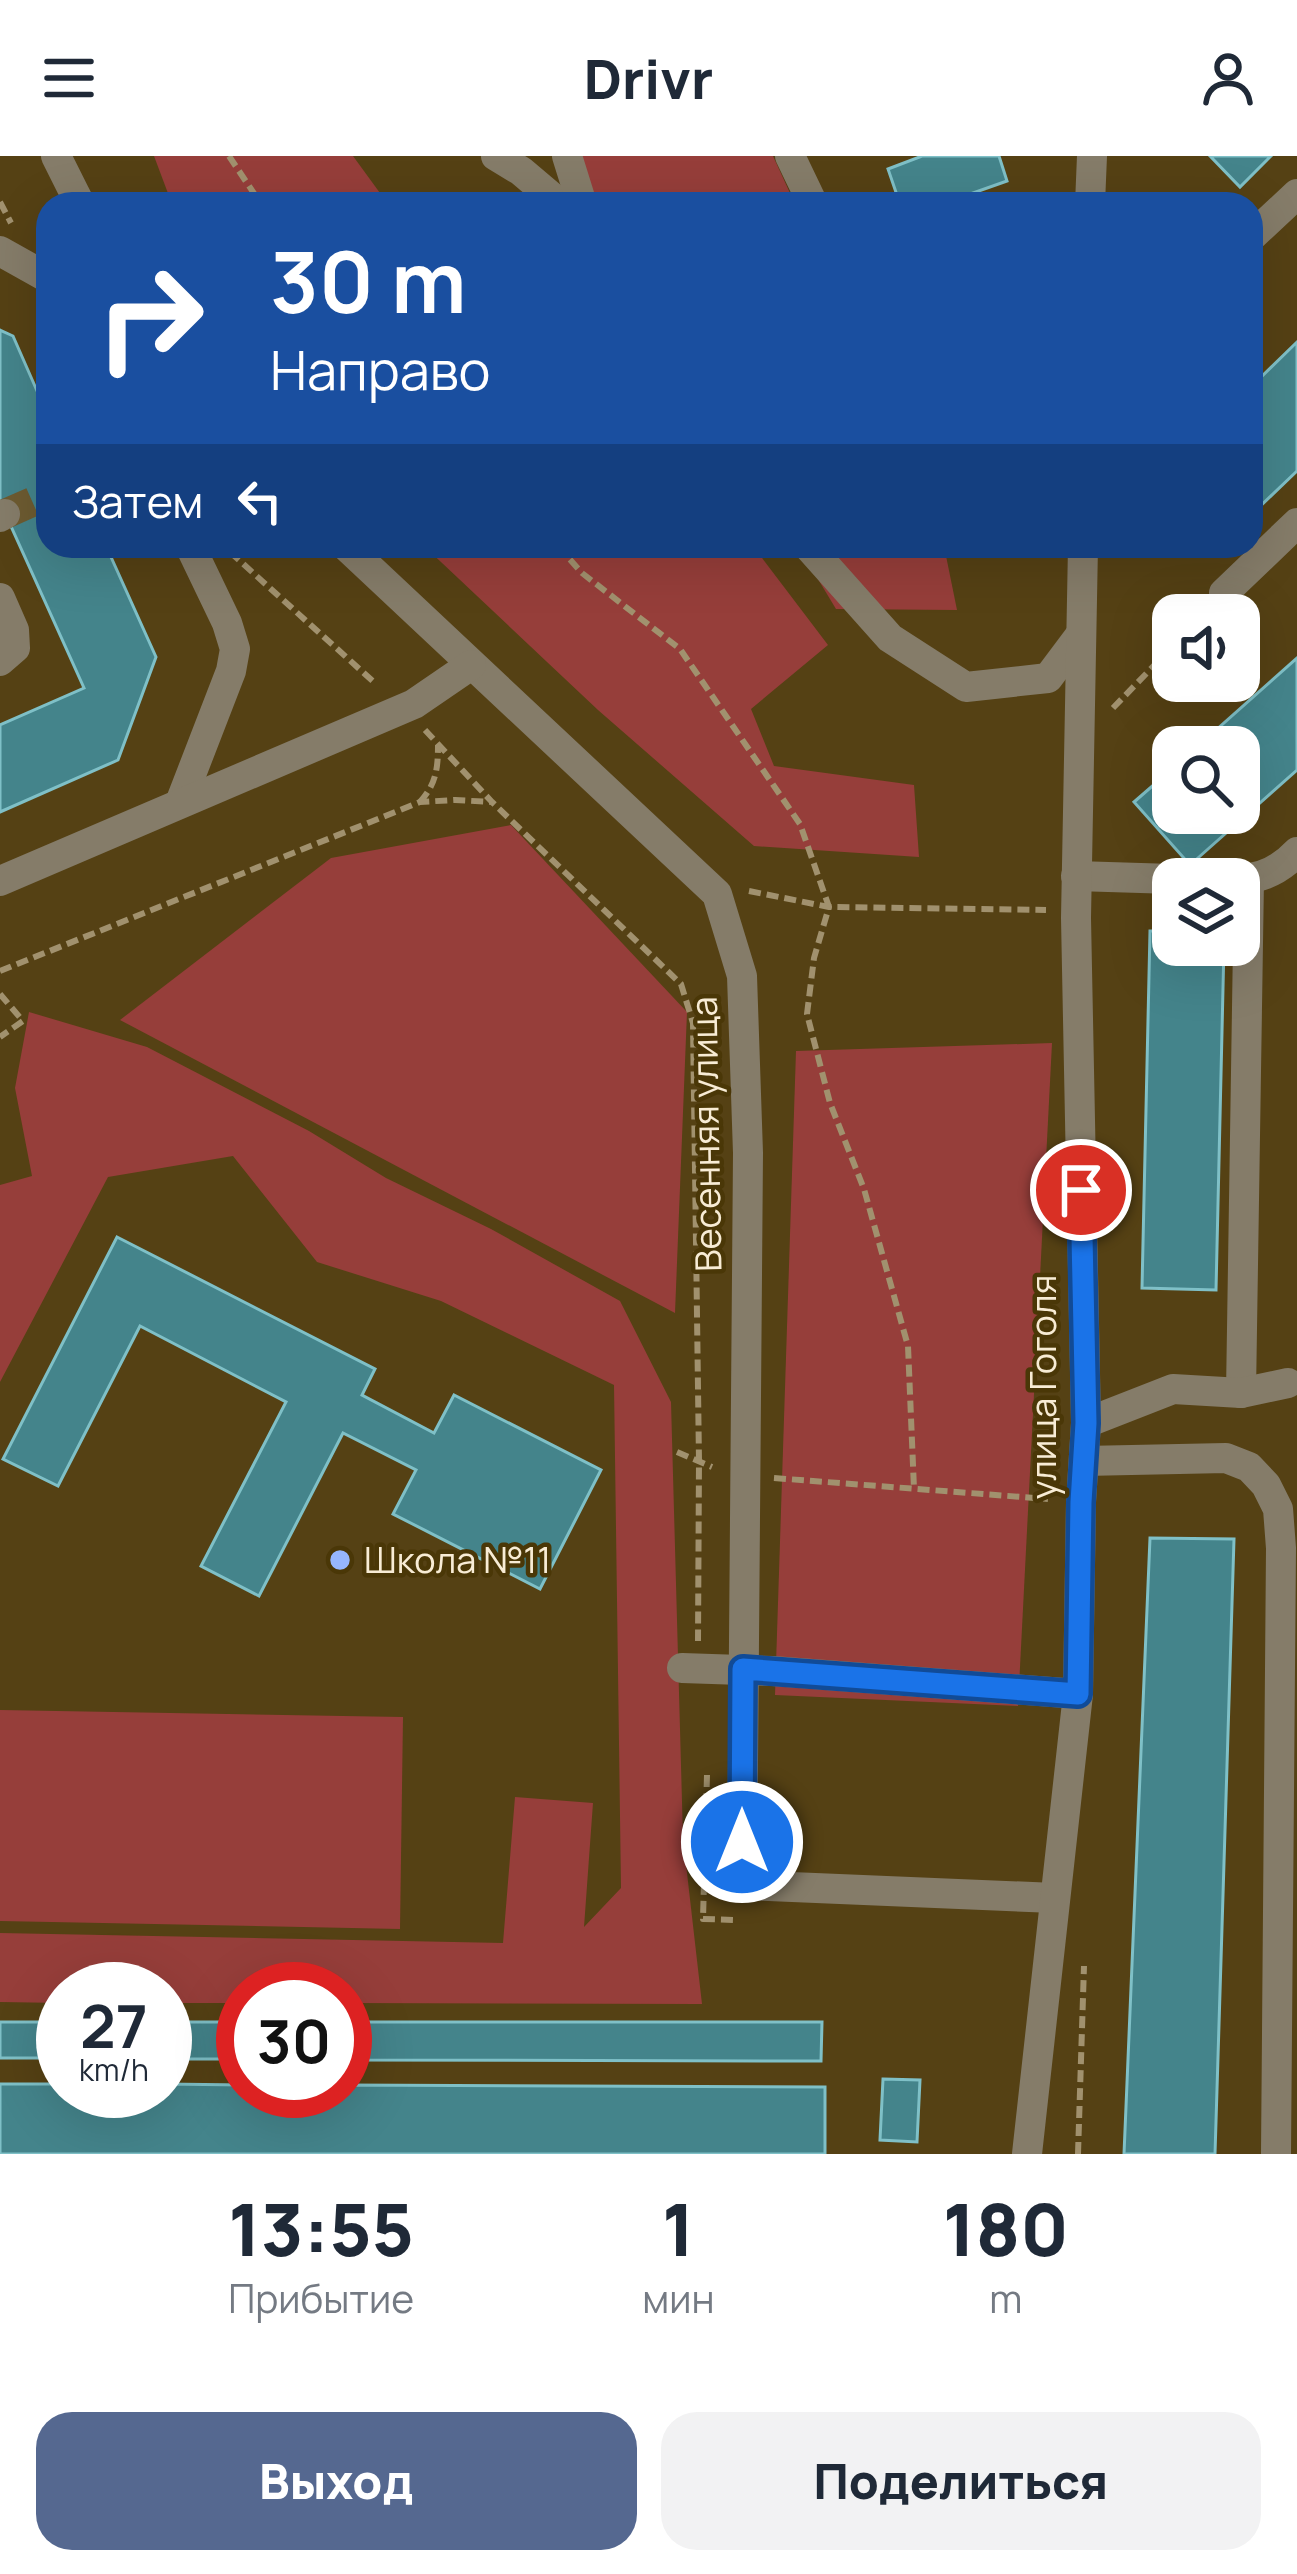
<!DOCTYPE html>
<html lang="ru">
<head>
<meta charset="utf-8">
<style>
  body { margin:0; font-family:Manrope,sans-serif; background:#f2f2f3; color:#1f2937; height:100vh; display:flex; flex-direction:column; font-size:45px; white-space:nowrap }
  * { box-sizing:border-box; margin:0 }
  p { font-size:39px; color:#747a83 }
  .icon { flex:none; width:66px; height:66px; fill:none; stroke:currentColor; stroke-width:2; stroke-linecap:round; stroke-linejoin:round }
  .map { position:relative; height:1998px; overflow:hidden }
  .sheet { display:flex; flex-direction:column; background:#fff; flex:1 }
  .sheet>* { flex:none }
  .banner { position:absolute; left:36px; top:36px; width:1227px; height:366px; border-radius:36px; box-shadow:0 12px 48px #0002; background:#1a4fa0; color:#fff; overflow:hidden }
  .fabs { position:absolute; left:1152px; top:438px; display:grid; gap:24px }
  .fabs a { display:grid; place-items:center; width:108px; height:108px; border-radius:24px; background:#fff; box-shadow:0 12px 48px #0002; font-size:60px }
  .speed { position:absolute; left:36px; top:1806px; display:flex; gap:24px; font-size:60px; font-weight:700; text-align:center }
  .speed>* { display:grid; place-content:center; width:156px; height:156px; border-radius:50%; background:#fff; box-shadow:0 12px 48px #0002; line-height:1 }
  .speed small { font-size:30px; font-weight:400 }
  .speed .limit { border:18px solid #d22; background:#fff; color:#111 }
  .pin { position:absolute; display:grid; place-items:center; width:102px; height:102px; color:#fff; margin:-51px; border:6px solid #fff; border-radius:50%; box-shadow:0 3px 12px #0007 }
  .me { position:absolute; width:132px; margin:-66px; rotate:0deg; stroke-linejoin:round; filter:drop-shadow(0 0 9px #0008) }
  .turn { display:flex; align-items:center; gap:42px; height:252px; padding:0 36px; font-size:54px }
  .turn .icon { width:156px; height:156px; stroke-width:2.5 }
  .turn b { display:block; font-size:84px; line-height:102px }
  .then { display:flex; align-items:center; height:114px; padding:0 36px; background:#0003; gap:24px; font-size:45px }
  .eta { display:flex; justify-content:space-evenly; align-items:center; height:204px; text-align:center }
  .eta b { font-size:72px; font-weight:800; line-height:84px }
  .button { display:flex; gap:24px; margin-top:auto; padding:24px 36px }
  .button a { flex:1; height:138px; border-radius:36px; background:#556890; color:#fff; font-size:48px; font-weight:800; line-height:138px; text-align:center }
  .button a+a { background:#f2f2f3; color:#1f2937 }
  header { display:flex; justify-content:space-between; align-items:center; height:156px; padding:0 36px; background:#fff; font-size:54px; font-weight:800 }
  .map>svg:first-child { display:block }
  .green { fill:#963e3a }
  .building { fill:#44848b; stroke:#7fc0c7; stroke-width:3 }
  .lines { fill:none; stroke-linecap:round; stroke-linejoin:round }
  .minor-tunnel { stroke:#6d5b31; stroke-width:30; stroke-dasharray:30 15; stroke-linecap:butt }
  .path { stroke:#a1916e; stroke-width:6; stroke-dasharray:12 6; stroke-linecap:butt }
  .minor { stroke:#857c69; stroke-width:30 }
  .route-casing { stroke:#114b97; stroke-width:30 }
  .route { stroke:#1a73e8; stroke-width:21 }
  .poi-dot { fill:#96b6fd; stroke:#4a3707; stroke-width:4.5 }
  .labels { text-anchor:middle; stroke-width:9; stroke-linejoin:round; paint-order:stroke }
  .street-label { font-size:36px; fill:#f8ecd5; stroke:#4a3707 }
  .poi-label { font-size:36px; fill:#f8ecd5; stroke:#4a3707; text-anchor:start }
</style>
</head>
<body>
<header><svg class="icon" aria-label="menu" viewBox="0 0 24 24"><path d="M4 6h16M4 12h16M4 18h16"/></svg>Drivr<svg class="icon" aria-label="person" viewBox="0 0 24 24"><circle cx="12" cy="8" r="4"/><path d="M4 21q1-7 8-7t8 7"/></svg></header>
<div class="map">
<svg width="1297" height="1998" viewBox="0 0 1297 1998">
  <rect width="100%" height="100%" fill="#554114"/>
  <g class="green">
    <polygon points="154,0 353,0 388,48 172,48"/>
    <polygon points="562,0 773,0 795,48 591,48"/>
    <polygon points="424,390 753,390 828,489 751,553 774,610 914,629 919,701 754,690 598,554"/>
    <polygon points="798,390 944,390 957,454 836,453"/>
    <polygon points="511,669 687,856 675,1157 120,864 331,702"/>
    <polygon points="29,856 147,891 309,975 386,1022 491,1073 620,1145 671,1246 683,1682 702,1848 345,1847 345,1833 243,1833 243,1847 165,1847 165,1833 63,1833 63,1847 0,1846 0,1777 503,1787 515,1641 593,1647 584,1771 621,1732 614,1229 441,1145 317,1106 233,1000 108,1021 0,1226 0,1029 32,1020 15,932"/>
    <polygon points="1052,887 1018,1550 775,1539 796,895"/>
    <polygon points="0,1554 403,1561 400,1773 0,1765"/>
  </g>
  <g class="building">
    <polygon points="922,0 999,0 1007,25 942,48 900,48 888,13"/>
    <polygon points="1210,0 1271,0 1240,31"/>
    <polygon points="0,174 13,180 48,260 48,390 106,390 156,501 118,604 0,656 0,569 84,532 0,346"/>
    <polygon points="1297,186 1297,315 1251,359 1251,231"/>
    <polygon points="1297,502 1297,614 1190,709 1134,646 1173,612 1173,657 1239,657 1239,591 1197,591"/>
    <polygon points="1150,775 1173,775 1173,789 1224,789 1216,1134 1142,1132"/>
    <polygon points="117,1081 375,1213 362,1239 434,1277 454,1239 601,1314 540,1433 393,1358 416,1314 343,1277 259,1440 201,1410 286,1246 140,1170 58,1330 3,1303"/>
    <polygon points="1150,1382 1234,1383 1215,1998 1124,1998"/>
    <rect x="0" y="1866" width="63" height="36"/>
    <rect x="165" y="1866" width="78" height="37"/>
    <polygon points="345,1866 822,1866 821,1905 345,1904"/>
    <polygon points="883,1923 920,1924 917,1986 880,1984"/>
    <polygon points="0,1928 63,1928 63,1935 165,1935 165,1928 243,1929 243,1935 345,1935 345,1929 825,1931 825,1998 0,1998"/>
  </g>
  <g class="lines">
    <polyline class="minor-tunnel" points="5,358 48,339"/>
    <g class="path">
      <polyline points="229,0 261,48"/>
      <polyline points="0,46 11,67"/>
      <polyline points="558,390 582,417 680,493 800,668 829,751 814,802 807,858 830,947 864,1033 908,1190 914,1333"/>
      <polyline points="230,396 376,528"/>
      <polyline points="1113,552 1173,490"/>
      <polyline points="425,574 492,646 681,828 693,867 699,1305 698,1485"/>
      <path d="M420,646c16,-18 18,-33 18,-57"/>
      <polyline points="749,735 829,751 1046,754"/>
      <polyline points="0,815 420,646 455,644 492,646"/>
      <polyline points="0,838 23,865 0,881"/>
      <polyline points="677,1296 712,1311"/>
      <polyline points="774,1322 1048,1343"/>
      <polyline points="707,1619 703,1763 737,1764"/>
      <polyline points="1078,1998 1084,1810"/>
    </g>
    <g class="minor">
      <polyline points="56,0 80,48"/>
      <polyline points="496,0 521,15 560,48"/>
      <polyline points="567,0 582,48"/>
      <polyline points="790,0 813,48"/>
      <polyline points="1090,48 1092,0"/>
      <polyline points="1253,79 1297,38"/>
      <polyline points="0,95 48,122"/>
      <polyline points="0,361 5,358"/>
      <polyline points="346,390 717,738 742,820 748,997 742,1729 1055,1742"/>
      <polyline points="808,390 890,482 966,531 1048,522 1081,478"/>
      <polyline points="1224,437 1297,367"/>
      <polyline points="0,442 14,474 15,492 0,505"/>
      <polyline points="180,647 231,515 235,493 227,467 190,390"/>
      <polyline points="1076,720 1173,723"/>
      <path d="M1239,723c23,0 43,-11 58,-27"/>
      <polyline points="0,725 414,548 471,509"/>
      <polyline points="1241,1237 1249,723"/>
      <polyline points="1086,1267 1173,1233 1241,1237 1288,1227"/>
      <polyline points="1084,1305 1226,1302 1249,1311 1266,1329 1278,1353 1281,1392 1276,1998"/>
      <polyline points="682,1512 773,1515 1078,1538"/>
      <polyline points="1027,1998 1078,1538 1081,1346 1086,1267 1076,762 1083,390"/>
    </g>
  </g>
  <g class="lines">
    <g class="route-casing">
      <polyline id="route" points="742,1686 743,1513 1078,1538 1081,1346 1086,1267 1081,1034"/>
    </g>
    <use href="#route" class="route"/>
  </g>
  <circle class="poi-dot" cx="340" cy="1404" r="12"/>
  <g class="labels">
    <g class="street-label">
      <text transform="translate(706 978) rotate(-91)" y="13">Весенняя улица</text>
      <text transform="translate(1043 1231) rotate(-90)" y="13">улица Гоголя</text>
    </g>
    <g class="poi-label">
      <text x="364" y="1417">Школа №11</text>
    </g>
  </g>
</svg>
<div class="fabs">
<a><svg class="icon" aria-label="sound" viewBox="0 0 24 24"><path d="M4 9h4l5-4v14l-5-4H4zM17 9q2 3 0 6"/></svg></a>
<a><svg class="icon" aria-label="search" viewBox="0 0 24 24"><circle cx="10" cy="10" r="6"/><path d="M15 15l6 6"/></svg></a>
<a><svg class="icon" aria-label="layers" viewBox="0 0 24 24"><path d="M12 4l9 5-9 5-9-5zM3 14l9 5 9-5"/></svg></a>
</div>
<div class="speed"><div>27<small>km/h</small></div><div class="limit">30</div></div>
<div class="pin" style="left:1081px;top:1034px;background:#d93025"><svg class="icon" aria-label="arrive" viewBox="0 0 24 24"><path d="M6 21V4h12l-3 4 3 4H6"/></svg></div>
<svg class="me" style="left:742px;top:1686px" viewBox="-20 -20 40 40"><circle r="17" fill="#1a73e8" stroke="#fff" stroke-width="3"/><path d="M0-11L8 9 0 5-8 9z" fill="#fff"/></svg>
<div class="banner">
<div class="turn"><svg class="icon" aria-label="right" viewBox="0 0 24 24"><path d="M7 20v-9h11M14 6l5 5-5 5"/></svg><div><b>30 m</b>Направо</div></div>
<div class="then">Затем<svg class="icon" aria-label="left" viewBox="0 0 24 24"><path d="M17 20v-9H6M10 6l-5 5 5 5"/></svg></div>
</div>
</div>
<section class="sheet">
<div class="eta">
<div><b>13:55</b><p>Прибытие</p></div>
<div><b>1</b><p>мин</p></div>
<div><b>180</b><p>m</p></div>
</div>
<div class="button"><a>Выход</a><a>Поделиться</a></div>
</section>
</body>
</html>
